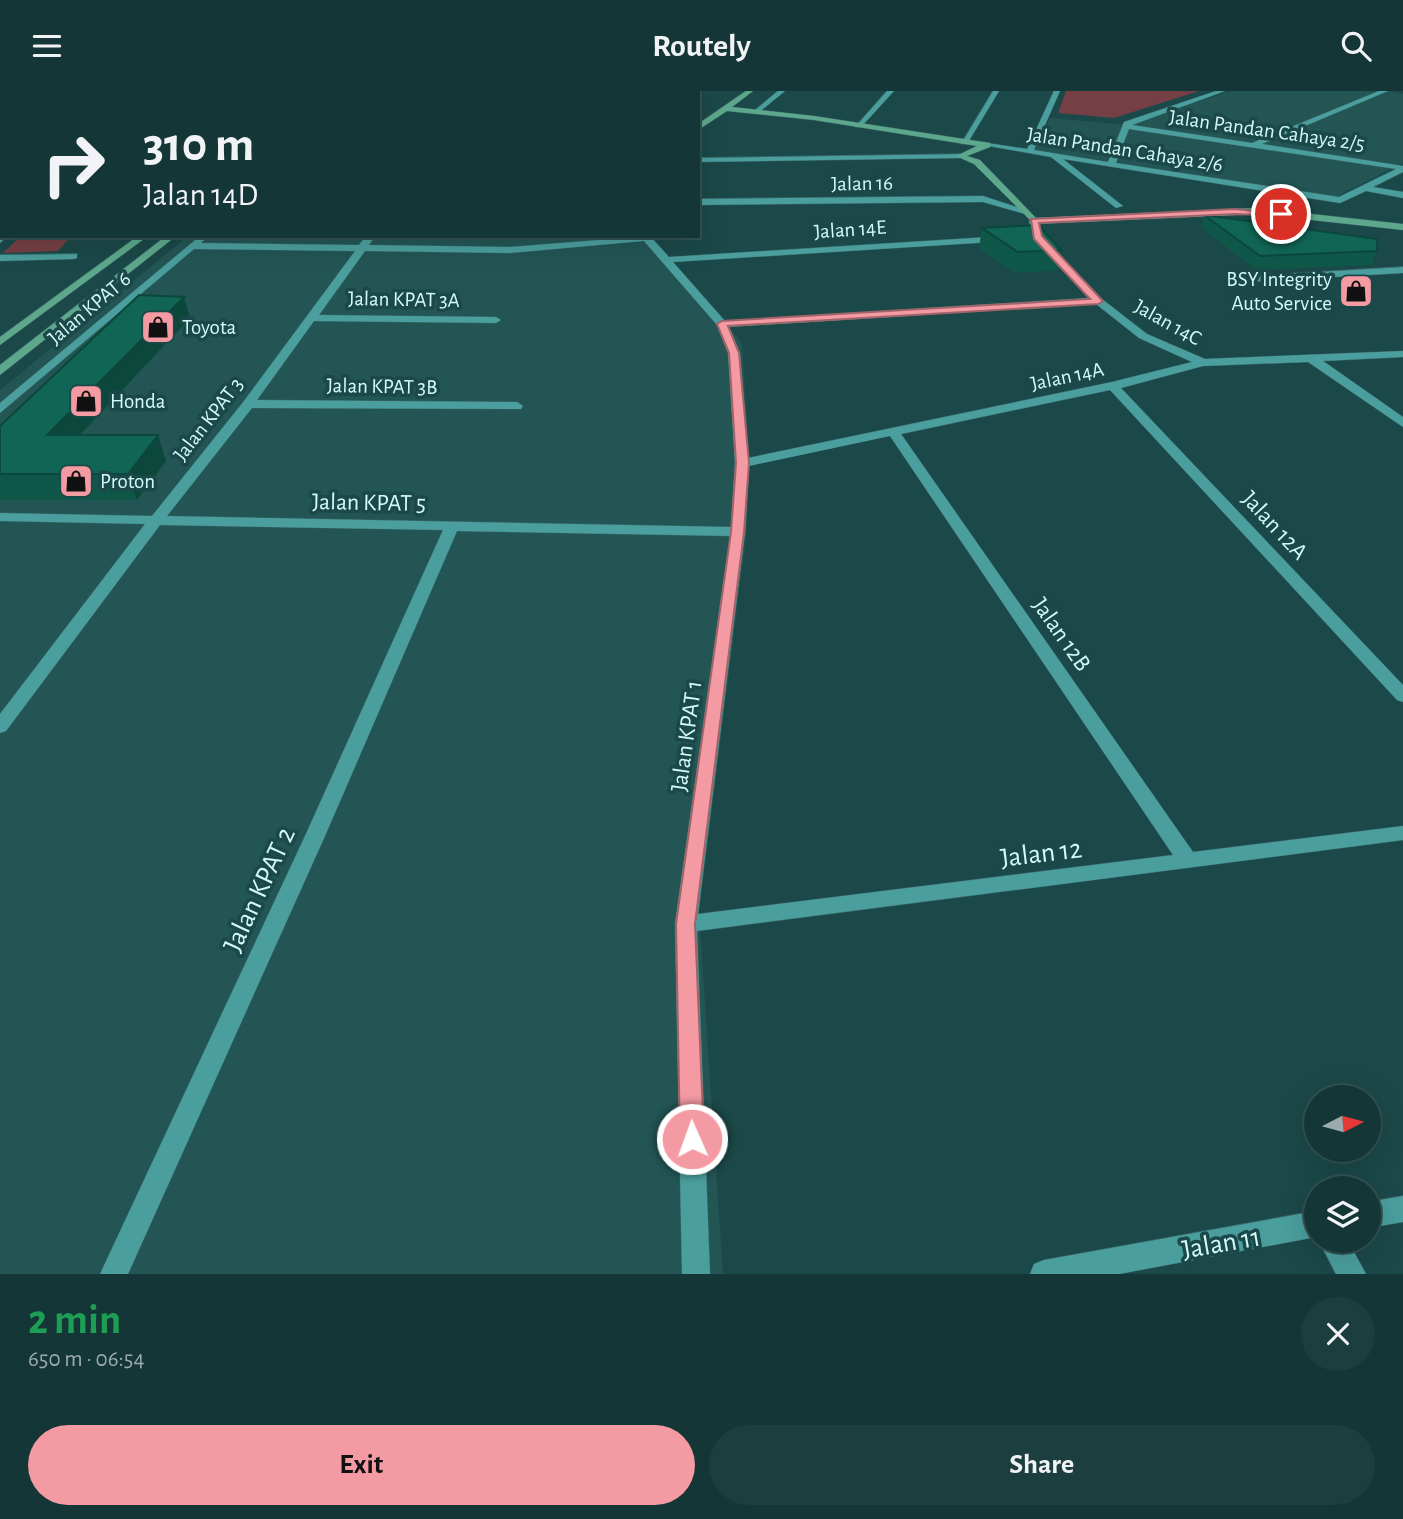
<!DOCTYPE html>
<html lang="en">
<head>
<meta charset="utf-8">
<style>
  body { margin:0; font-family:"Alegreya Sans",sans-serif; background:#1d3e3e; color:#f1f3f6; height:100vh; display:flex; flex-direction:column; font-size:26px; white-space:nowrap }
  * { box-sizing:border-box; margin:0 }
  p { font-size:23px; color:#9dabad }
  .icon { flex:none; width:38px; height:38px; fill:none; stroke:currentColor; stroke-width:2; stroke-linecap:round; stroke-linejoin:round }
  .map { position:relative; height:1183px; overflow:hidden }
  .details { display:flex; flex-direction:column; background:#143636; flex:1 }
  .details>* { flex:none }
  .top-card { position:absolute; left:0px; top:0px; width:700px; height:147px; box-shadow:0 7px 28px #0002,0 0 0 2px #335051; background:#143636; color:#f1f3f6; overflow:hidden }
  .needle { width:46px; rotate:84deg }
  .buttons { position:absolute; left:1304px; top:994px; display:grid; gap:14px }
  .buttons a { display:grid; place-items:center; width:77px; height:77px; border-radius:50%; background:#143636; box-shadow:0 7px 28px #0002,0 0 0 2px #335051; font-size:35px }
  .pin { position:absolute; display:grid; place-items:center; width:60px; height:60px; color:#fff; margin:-30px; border:4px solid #fff; border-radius:50%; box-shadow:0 2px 7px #0007 }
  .me { position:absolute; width:77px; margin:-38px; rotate:358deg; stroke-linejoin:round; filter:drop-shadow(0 0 5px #0008) }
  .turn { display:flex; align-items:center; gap:24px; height:147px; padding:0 28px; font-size:32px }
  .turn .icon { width:91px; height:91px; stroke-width:2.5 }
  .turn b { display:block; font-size:49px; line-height:60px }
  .round { display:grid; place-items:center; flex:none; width:74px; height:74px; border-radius:37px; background:#1d3e3e }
  .overview { display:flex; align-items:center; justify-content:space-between; height:119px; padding:0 28px }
  h1 { font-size:42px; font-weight:600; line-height:52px; color:#1e9e55 }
  .action { display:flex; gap:14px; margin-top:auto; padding:14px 28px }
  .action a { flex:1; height:80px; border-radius:42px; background:#f49aa2; color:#111; font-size:28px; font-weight:600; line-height:80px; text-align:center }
  .action a+a { background:#1d3e3e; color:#f1f3f6 }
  header { display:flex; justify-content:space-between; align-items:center; height:91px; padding:0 28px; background:#143636; font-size:32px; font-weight:600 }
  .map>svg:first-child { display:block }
  .built { fill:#225554 }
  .green { fill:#743f45 }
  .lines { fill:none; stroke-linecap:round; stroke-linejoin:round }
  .street-casing { stroke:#3b6767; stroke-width:1 }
  .secondary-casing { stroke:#3b6767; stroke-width:1 }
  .street { fill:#4a9e9d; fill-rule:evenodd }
  .secondary { fill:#5da88c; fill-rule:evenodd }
  .wall { fill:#0f5748 }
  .shaded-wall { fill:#0c473b }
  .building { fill:#116554; stroke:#0c473b; stroke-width:2 }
  .route { fill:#f49aa2; stroke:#9f6469; stroke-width:2 }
  .labels { text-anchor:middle; stroke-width:7; stroke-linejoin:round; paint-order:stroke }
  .far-street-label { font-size:21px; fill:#d3faf9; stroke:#1b4848 }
  .far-poi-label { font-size:21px; fill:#d3faf9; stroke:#1b4848; text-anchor:start }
  .street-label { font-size:24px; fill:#d3faf9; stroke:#1b4848 }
  .near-street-label { font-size:28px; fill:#d3faf9; stroke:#1b4848 }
</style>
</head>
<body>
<header><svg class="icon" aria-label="menu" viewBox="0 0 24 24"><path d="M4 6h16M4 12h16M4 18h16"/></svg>Routely<svg class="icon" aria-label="search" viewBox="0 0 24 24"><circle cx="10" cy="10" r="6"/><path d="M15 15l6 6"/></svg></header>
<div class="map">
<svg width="1403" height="1183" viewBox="0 0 1403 1183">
  <rect width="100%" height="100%" fill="#1b4848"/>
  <g class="built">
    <polygon points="1230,0 1387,0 1403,3 1403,72 1336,106 1035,59 1050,27 1131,34"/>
    <polygon points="188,145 651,145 742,252 749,360 747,438 699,821 723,1183 0,1183 0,299"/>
  </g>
  <g class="green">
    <polygon points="1066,0 1199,0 1114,27 1058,22"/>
    <polygon points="21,145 71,145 58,160 3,162"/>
  </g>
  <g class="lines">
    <g class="street-casing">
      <g id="street">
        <polygon points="778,0 785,0 758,22 754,22 754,20"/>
        <polygon points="887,0 894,0 861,36 855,36"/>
        <polygon points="993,0 999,0 967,53 961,53"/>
        <path d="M1054,0h6l-26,59 74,12 16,-40 92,-31h9l-93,34 120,18 127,-52h9l-126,53 141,22v6l-30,15 30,5v6l-37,-7 -26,12 -277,-44 60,47 -7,2 -65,-51 -68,-12 4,-2 40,6zM1129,38l267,40 -57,28 -223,-34z"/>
        <rect x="0" y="59" width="2" height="4"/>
        <polygon points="963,63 960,67 698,71 698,67"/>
        <polygon points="983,105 1029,120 1025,123 983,111 698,114 698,108"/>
        <path d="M1034,127l5,3 3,15 60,63 45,35 58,25 198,-8v6l-80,4 80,56v10l-95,-65 -105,4 -82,22 282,297v17l-6,-2 -287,-310 -209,44 292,418 210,-26v14l-706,91 13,343h-28l-7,-350 55,-388 -273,-5 -132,305 -197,438h-28l205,-438 138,-306 -283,-5 -154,206 -6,2v-19l145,-190 -145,-3v-8l152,3 92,-115 111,-150 -161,-2 -194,164v-10l200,-167 5,3 -4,4 158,2 7,-9h9l-6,9 141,2 140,-11 19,21 336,-21 5,3 -2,2 -335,21 52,59 365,-23 -56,-59 -5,-18zM644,150l73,84 11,28 7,110 -4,64 -564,-11 85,-108 269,1 2,-3 -6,-4 -260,-2 57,-79 182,2 5,-3 -5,-3 -177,-2 46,-64 145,2zM1096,213l43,34 53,24 -80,20 -364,76 -8,-105 -11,-26zM890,345l283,419 -475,59 47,-382 4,-66z"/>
        <polygon points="1,143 8,145 0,152 0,144"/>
        <polygon points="77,163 77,167 74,168 0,170 0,164"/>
        <polygon points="1403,176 1403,182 1248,191 1243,188 1248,185"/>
        <polygon points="1403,1105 1403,1131 1368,1137 1368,1111"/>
        <polygon points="1316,1120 1316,1146 1119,1183 1030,1183 1034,1173 1044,1169"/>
        <polygon points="1319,1150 1348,1150 1366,1183 1336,1183"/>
      </g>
    </g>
    <g class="secondary-casing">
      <g id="secondary">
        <polygon points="365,0 373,0 364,2"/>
        <polygon points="383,0 390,0 382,2"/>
        <polygon points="746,0 753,0 732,16 814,25 990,52 990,56 967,65 980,69 1036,127 1257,117 1403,133 1403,139 1257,123 1034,133 974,73 956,65 977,55 814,29 727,20 698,39 698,33"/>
        <polygon points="138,145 148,145 0,254 0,246"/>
        <polygon points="166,145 176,145 0,284 0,274"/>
      </g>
    </g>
    <use href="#street" class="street"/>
    <use href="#secondary" class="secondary"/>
  </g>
  <g class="wall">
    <polygon points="118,0 291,0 291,2 119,2"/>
    <polygon points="1204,124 1377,160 1372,174 1256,179 1201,137"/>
    <polygon points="982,137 1061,159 1058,179 1015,182 979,157"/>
    <polygon points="184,206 190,227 80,344 166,370 137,409 0,409 0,335"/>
  </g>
  <g class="shaded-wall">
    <polygon points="244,0 291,0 291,2 239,2"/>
    <polygon points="507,0 527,0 527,2 506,2"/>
    <polygon points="184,206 190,227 56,369 47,344"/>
    <polygon points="158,344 166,370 137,409 128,383"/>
  </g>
  <g class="building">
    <polygon points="131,0 244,0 239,2 135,2 138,1"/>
    <polygon points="461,0 507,0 506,2 460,2"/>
    <polygon points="1204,124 1377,148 1377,160 1260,165"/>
    <polygon points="1038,134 1061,159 1018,161 982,137"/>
    <polygon points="139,204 184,206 47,344 158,344 128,383 0,383 0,335"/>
  </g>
  <polygon class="route" points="1235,118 1285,123 1281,125 1235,123 1039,132 1042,145 1101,208 1103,210 1098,213 728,235 739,262 749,372 744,441 695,833 704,1048 700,1056 692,1059 683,1056 680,1048 676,833 731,441 736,372 729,262 717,233 722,230 1090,208 1034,148 1031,128"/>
  <defs>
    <g id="shop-square" transform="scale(1.75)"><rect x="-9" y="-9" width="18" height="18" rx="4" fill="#f49aa2" stroke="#1b4848"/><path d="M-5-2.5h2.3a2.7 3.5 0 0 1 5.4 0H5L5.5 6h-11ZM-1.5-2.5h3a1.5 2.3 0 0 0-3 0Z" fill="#111"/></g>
  </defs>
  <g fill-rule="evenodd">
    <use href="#shop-square" x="1356" y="200"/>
    <use href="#shop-square" x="158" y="236"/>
    <use href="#shop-square" x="86" y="310"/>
    <use href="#shop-square" x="76" y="390"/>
  </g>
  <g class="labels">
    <g class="far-street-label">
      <text transform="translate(1267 39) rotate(8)" y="7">Jalan Pandan Cahaya 2/5</text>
      <text transform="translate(1125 58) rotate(9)" y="7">Jalan Pandan Cahaya 2/6</text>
      <text transform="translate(862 92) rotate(-1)" y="7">Jalan 16</text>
      <text transform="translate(850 138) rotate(-4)" y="7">Jalan 14E</text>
      <text transform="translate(404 208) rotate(1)" y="7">Jalan KPAT 3A</text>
      <text transform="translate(89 217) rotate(-40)" y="7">Jalan KPAT 6</text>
      <text transform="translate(1168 231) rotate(29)" y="7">Jalan 14C</text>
      <text transform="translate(1067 285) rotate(-12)" y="7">Jalan 14A</text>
      <text transform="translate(382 295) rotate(1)" y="7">Jalan KPAT 3B</text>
      <text transform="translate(208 328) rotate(-52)" y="7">Jalan KPAT 3</text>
    </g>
    <g class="far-poi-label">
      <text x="1332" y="195" text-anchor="end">BSY Integrity<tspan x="1332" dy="24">Auto Service</tspan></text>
      <text x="182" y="243">Toyota</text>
      <text x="110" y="317">Honda</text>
      <text x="100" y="397">Proton</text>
    </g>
    <g class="street-label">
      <text transform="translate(369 411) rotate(1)" y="8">Jalan KPAT 5</text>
      <text transform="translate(1275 434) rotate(47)" y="8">Jalan 12A</text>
      <text transform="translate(1062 543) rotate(55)" y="8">Jalan 12B</text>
      <text transform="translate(686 645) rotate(-82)" y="8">Jalan KPAT 1</text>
    </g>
    <g class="near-street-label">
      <text transform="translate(1041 761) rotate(-7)" y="10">Jalan 12</text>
      <text transform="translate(258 798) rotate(-65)" y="10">Jalan KPAT 2</text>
      <text transform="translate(1221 1151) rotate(-10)" y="10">Jalan 11</text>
    </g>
  </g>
</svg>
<div class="buttons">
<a><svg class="needle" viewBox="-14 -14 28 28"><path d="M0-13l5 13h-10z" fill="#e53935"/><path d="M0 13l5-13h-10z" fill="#9dabad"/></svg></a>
<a><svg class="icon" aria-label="layers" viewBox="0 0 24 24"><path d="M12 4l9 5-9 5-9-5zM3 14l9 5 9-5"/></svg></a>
</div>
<div class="pin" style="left:1281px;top:123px;background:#d93025"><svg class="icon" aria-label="arrive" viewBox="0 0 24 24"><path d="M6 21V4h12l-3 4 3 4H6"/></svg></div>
<svg class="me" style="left:692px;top:1048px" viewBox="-20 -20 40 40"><circle r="17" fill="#f49aa2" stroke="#fff" stroke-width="3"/><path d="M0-11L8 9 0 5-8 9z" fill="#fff"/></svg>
<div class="top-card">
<div class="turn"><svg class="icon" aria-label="right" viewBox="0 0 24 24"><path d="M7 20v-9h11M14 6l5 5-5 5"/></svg><div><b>310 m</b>Jalan 14D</div></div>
</div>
</div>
<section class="details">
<div class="overview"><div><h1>2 min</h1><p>650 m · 06:54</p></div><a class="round"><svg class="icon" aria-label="close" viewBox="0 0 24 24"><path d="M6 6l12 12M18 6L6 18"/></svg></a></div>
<div class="action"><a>Exit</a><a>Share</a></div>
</section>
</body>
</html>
